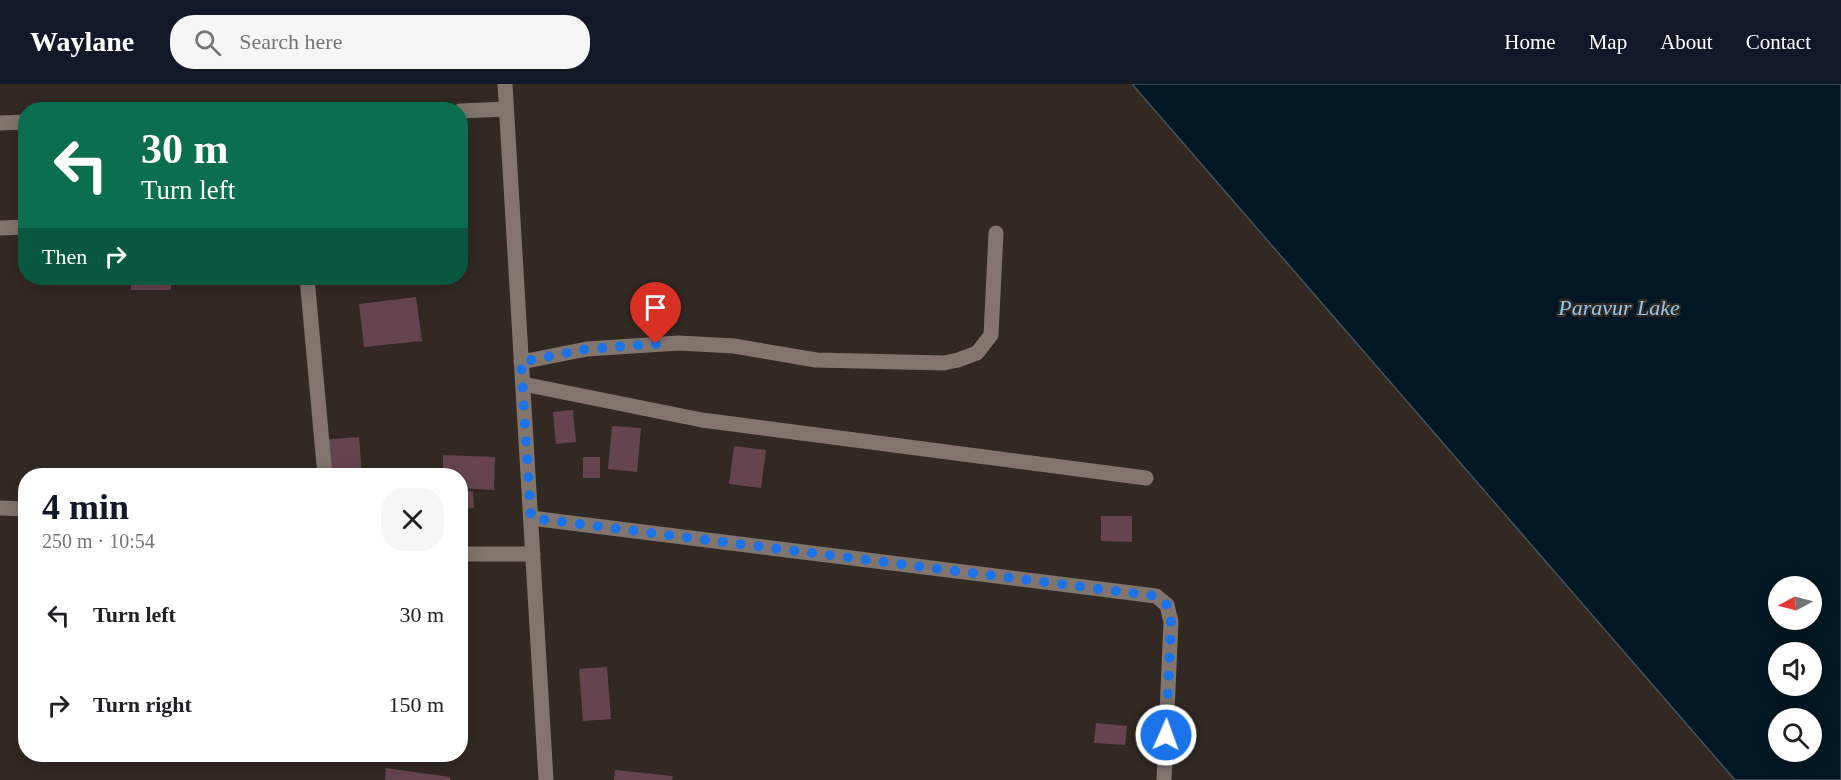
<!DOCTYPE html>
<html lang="en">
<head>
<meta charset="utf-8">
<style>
  body { margin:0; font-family:"Times New Roman",serif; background:#f6f6f6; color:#202124; height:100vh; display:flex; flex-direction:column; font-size:22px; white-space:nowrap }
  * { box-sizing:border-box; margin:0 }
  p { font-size:20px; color:#757577 }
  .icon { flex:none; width:33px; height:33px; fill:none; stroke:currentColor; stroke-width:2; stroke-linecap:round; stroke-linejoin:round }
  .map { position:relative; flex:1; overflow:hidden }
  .side { position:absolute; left:18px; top:384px; width:450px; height:294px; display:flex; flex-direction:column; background:#fff; border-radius:24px; box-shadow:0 3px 15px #0003 }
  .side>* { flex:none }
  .hud { position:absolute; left:18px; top:18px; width:450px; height:183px; border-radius:24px; box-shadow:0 3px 15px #0003; background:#0b6e4f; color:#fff; overflow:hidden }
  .needle { width:39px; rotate:263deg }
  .tools { position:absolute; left:1768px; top:492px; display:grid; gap:12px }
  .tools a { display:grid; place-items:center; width:54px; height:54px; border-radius:50%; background:#fff; box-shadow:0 3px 15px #0003; font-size:30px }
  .pin { position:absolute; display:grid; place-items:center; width:51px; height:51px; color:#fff; margin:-62px -26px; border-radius:50% 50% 50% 0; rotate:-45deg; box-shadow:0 0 6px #0007 }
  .pin .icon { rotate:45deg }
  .me { position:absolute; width:66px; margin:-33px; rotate:2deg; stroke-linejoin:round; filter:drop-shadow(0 0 4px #0008) }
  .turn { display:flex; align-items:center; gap:21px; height:126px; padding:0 24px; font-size:27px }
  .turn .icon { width:78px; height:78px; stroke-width:2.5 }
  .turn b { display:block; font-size:42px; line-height:51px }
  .then { display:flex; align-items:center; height:57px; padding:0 24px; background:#0003; gap:12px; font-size:22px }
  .round { display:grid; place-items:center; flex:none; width:63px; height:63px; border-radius:24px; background:#f6f6f6 }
  .overview { display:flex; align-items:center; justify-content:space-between; height:102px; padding:0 24px }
  h1 { font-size:36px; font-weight:700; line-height:45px; color:#111827 }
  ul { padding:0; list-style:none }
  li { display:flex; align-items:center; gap:18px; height:90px; padding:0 24px }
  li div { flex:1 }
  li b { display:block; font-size:22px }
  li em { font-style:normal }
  header { display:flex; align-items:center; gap:36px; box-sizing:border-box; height:84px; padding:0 30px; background:#111827; color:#fff }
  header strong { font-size:28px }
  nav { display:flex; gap:33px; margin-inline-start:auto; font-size:21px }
  .search { width:420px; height:54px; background:#f6f6f6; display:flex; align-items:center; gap:15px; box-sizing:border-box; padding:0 21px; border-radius:24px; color:#757577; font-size:22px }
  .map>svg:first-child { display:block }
  .water { fill:#011723; stroke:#46535a; stroke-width:1.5; fill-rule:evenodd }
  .building { fill:#654450 }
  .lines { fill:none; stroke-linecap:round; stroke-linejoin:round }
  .minor { stroke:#81756d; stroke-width:15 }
  .route { stroke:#1a73e8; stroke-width:10; stroke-dasharray:0 18 }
  .labels { text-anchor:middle; stroke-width:4.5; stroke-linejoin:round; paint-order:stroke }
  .water-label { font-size:22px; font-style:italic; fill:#8dc8eb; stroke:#332923 }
</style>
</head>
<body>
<header>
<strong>Waylane</strong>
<div class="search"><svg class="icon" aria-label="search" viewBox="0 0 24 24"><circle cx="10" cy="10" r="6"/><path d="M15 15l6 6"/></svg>Search here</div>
<nav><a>Home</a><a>Map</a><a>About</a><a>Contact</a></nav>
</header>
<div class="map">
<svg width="1841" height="696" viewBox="0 0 1841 696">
  <rect width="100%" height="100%" fill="#332923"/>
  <path class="water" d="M1132,0h709v696h-106zM1779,502h33v34h-33zM1779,568h33v34h-33zM1779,634h33v34h-33z"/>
  <g class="building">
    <polygon points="463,102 467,154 460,154 460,103"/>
    <rect x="131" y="194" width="40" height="12"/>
    <polygon points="416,213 422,257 364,263 359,220"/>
    <polygon points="573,326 576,358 556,360 553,328"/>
    <polygon points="612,342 641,344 637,388 608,385"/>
    <polygon points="359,353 362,392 324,392 320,356"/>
    <polygon points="734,362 766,366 761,404 729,400"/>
    <polygon points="443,371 495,373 494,406 460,404 460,392 443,392"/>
    <rect x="583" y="373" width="17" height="21"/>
    <polygon points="473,407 474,424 460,425 460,408"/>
    <polygon points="1101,432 1132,432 1132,458 1101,457"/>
    <polygon points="607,583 611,635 583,637 579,585"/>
    <polygon points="1096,639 1127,642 1125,661 1094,659"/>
    <polygon points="386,684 450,693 450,696 385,696"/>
    <polygon points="615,686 673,692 672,696 614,696"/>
  </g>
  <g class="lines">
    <g class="minor">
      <polyline points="505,0 546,696"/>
      <polyline points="460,27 506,25"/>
      <polyline points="0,39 26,38"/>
      <polyline points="0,144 26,143"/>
      <polyline points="307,194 325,392"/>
      <polyline points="521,278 587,265 679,259 734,262 816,276 944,279 958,276 977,269 991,251 996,149"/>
      <polyline points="523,300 702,336 1146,394"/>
      <polyline points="0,424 26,425"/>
      <polyline points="531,434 1156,512 1167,521 1171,538 1164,696"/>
      <polyline points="460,470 533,470"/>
    </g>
  </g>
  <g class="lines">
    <polyline class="route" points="656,260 587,265 521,278 531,434 1156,512 1167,521 1171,538 1166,651"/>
  </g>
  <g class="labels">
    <g class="water-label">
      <text x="1619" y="231">Paravur Lake</text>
    </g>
  </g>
</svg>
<div class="tools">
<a><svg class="needle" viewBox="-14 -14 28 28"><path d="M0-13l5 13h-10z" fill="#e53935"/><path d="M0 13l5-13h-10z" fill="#757577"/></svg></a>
<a><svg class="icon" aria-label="sound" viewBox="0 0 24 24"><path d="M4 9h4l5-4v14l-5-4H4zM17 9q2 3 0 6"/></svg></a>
<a><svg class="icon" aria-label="search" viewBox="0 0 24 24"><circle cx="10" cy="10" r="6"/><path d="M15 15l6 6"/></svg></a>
</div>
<div class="pin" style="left:656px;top:260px;background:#d93025"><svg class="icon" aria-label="arrive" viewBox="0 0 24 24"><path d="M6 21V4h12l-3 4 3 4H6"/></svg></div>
<svg class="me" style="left:1166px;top:651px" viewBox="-20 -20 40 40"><circle r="17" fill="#1a73e8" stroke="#fff" stroke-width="3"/><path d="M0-11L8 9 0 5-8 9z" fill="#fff"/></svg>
<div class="hud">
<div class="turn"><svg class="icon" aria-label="left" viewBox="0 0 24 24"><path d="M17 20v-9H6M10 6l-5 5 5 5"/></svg><div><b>30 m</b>Turn left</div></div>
<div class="then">Then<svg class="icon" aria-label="right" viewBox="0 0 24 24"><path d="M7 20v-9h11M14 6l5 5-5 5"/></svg></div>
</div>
<section class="side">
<div class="overview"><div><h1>4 min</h1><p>250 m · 10:54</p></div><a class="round"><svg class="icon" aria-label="close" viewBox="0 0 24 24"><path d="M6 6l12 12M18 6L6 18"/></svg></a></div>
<ul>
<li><svg class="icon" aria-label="left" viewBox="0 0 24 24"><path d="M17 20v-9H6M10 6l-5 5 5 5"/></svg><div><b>Turn left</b></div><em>30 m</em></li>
<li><svg class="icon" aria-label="right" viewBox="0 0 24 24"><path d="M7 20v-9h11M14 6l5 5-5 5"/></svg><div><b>Turn right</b></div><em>150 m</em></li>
</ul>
</section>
</div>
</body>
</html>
